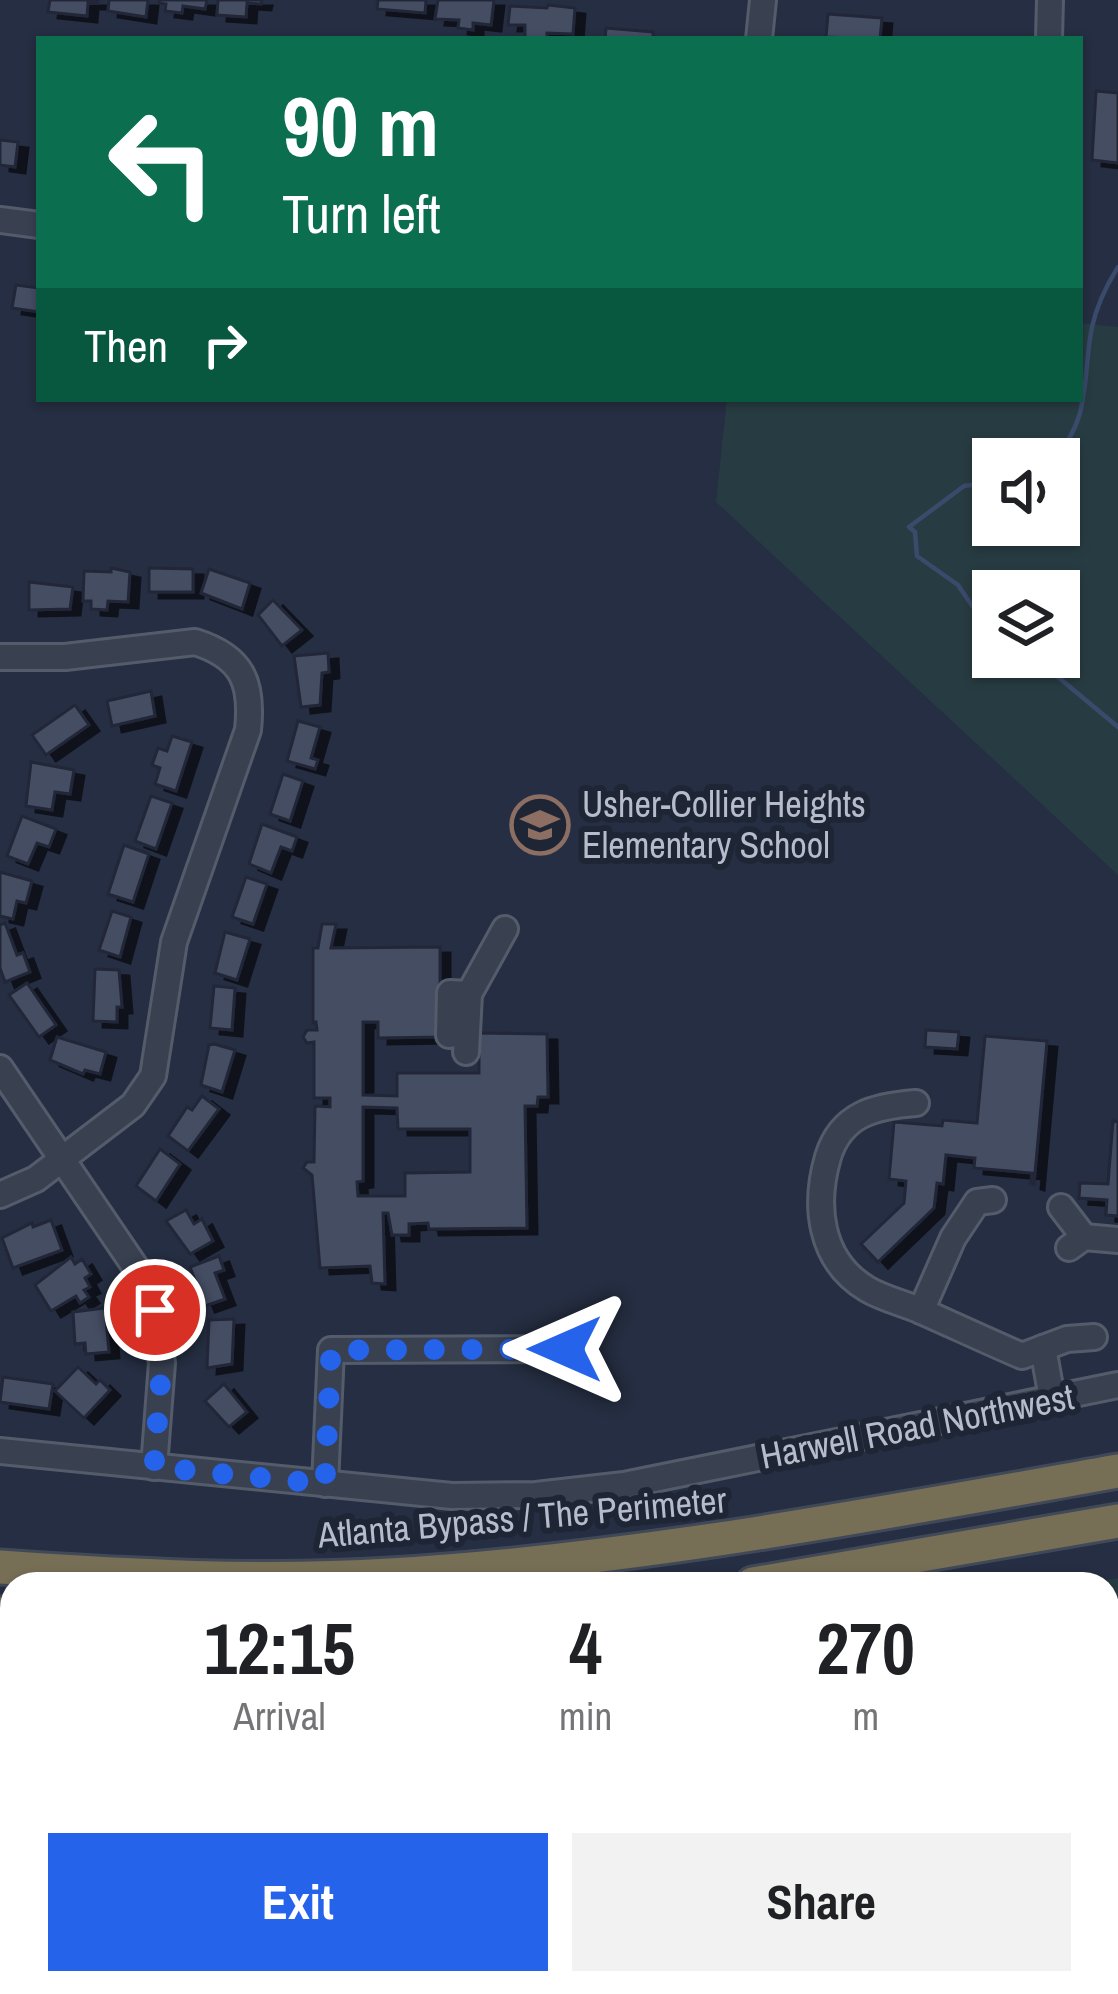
<!DOCTYPE html>
<html lang="en">
<head>
<meta charset="utf-8">
<style>
  body { margin:0; font-family:"Archivo Narrow",sans-serif; background:#f2f2f2; color:#202124; height:100vh; display:flex; flex-direction:column; font-size:45px; white-space:nowrap }
  * { box-sizing:border-box; margin:0 }
  p { font-size:39px; color:#757577 }
  .icon { flex:none; width:66px; height:66px; fill:none; stroke:currentColor; stroke-width:2; stroke-linecap:round; stroke-linejoin:round }
  .map { position:relative; flex:1; overflow:hidden }
  .panel { position:absolute; left:0px; top:1572px; width:1119px; height:423px; display:flex; flex-direction:column; background:#fff; border-radius:36px 36px 0 0; box-shadow:0 3px 9px #0004 }
  .panel>* { flex:none }
  .hud { position:absolute; left:36px; top:36px; width:1047px; height:366px; border-radius:0px; box-shadow:0 3px 9px #0004; background:#0b6e4f; color:#fff; overflow:hidden }
  .buttons { position:absolute; left:972px; top:438px; display:grid; gap:24px }
  .buttons a { display:grid; place-items:center; width:108px; height:108px; border-radius:0px; background:#fff; box-shadow:0 3px 9px #0004; font-size:60px }
  .pin { position:absolute; display:grid; place-items:center; width:102px; height:102px; color:#fff; margin:-51px; border:6px solid #fff; border-radius:50%; box-shadow:0 3px 12px #0007 }
  .me { position:absolute; width:132px; margin:-66px; rotate:270deg; stroke-linejoin:round; filter:drop-shadow(0 0 9px #0008) }
  .turn { display:flex; align-items:center; gap:42px; height:252px; padding:0 48px; font-size:54px }
  .turn .icon { width:156px; height:156px; stroke-width:2.5 }
  .turn b { display:block; font-size:84px; line-height:102px }
  .then { display:flex; align-items:center; height:114px; padding:0 48px; background:#0003; gap:24px; font-size:45px }
  .eta { display:flex; justify-content:space-evenly; align-items:center; height:204px; text-align:center }
  .eta b { font-size:72px; font-weight:700; line-height:84px }
  .primary-button { display:flex; gap:24px; margin-top:auto; padding:24px 48px }
  .primary-button a { flex:1; height:138px; border-radius:0px; background:#2563eb; color:#fff; font-size:48px; font-weight:700; line-height:138px; text-align:center }
  .primary-button a+a { background:#f2f2f2; color:#202124 }
  .map>svg:first-child { display:block }
  .green { fill:#273c42; fill-rule:evenodd }
  .lines { fill:none; stroke-linecap:round; stroke-linejoin:round }
  .stream { stroke:#3a4a6b; stroke-width:4.5 }
  .building { fill:#444e64; stroke:#202838; stroke-width:3; fill-rule:evenodd; filter:url(#shadow) }
  .minor-casing { stroke:#545c6b; stroke-width:30 }
  .highway-casing { stroke:#414958; stroke-width:39 }
  .minor { stroke:#394151; stroke-width:24 }
  .highway { stroke:#776e56; stroke-width:33 }
  .route { stroke:#2563eb; stroke-width:21; stroke-dasharray:0 37.8 }
  .labels { text-anchor:middle; stroke-width:12; stroke-linejoin:round; paint-order:stroke }
  .poi-label { font-size:36px; fill:#b6bccb; stroke:#1e2636; text-anchor:start }
  .street-label { font-size:36px; fill:#b6bccb; stroke:#1e2636 }
</style>
</head>
<body>
<div class="map">
<svg width="1118" height="1994" viewBox="0 0 1118 1994">
  <defs>
    <filter id="shadow"><feDropShadow dx="10" dy="6" stdDeviation="0" flood-color="#0009"/></filter>
  </defs>
  <rect width="100%" height="100%" fill="#252e42"/>
  <g class="green">
    <path d="M1080,323l38,4v548l-402,-373 11,-103h353zM993,459h66v66h-66zM993,591h66v66h-66z"/>
    <polygon points="1118,1578 1118,1889 1107,1891 1107,1584 1081,1584"/>
    <polygon points="0,1688 12,1689 12,1983 338,1983 326,1994 0,1994"/>
  </g>
  <g class="lines">
    <g class="stream">
      <path d="M1052,459c40,-36 30,-84 40,-132 5,-22 14,-41 26,-60"/>
      <polyline points="993,482 964,486 909,527 915,532 917,556 958,585 973,607 993,626"/>
      <polyline points="1034,657 1118,727"/>
      <polyline points="1107,1639 1118,1637"/>
      <polyline points="0,1927 12,1925"/>
      <polyline points="159,1983 165,1994"/>
    </g>
  </g>
  <g class="building">
    <polygon points="50,0 98,0 98,3 88,3 87,16 48,12"/>
    <polygon points="109,0 148,0 146,17 108,11"/>
    <polygon points="159,0 207,0 205,9 183,6 182,13 165,11 166,4 159,3"/>
    <polygon points="218,0 262,0 261,4 247,3 246,17 217,15"/>
    <polygon points="378,0 426,0 425,13 377,9"/>
    <polygon points="438,0 494,0 491,25 473,23 473,30 458,28 459,20 435,19"/>
    <polygon points="548,5 575,8 573,34 547,33 547,39 525,39 525,25 508,25 510,6 547,8"/>
    <polygon points="828,14 882,18 880,39 826,37"/>
    <polygon points="606,28 653,32 653,39 605,39"/>
    <polygon points="1096,91 1118,93 1118,163 1092,160"/>
    <polygon points="0,140 18,142 15,167 0,165"/>
    <polygon points="16,285 39,288 39,312 12,308"/>
    <polygon points="111,568 130,572 128,602 108,601 107,610 91,609 91,601 83,601 84,571 111,572"/>
    <polygon points="149,568 193,569 193,592 149,592"/>
    <polygon points="209,569 250,583 242,609 201,593"/>
    <polygon points="29,582 73,587 70,609 29,610"/>
    <polygon points="273,600 302,630 282,646 258,615"/>
    <polygon points="328,653 329,672 322,673 320,705 301,707 294,656"/>
    <polygon points="151,691 155,716 112,726 107,701"/>
    <polygon points="75,705 89,725 46,755 32,735"/>
    <polygon points="298,721 320,727 311,758 318,760 315,769 287,761"/>
    <polygon points="172,736 192,742 176,791 155,784 160,768 152,765 158,748 167,751"/>
    <polygon points="31,762 74,770 70,794 55,792 52,810 26,806"/>
    <polygon points="283,774 303,781 290,821 270,814"/>
    <polygon points="151,796 172,803 156,849 135,841"/>
    <polygon points="22,816 56,829 49,847 37,843 28,864 7,856"/>
    <polygon points="262,824 297,837 292,851 281,847 271,873 249,864"/>
    <polygon points="124,845 149,854 133,902 108,894"/>
    <polygon points="0,872 32,881 26,903 17,901 13,919 0,916"/>
    <polygon points="246,877 267,884 253,924 232,917"/>
    <polygon points="112,911 131,917 120,957 99,950"/>
    <polygon points="5,923 17,955 23,953 30,972 5,982 0,968 0,925"/>
    <path d="M322,924h14l-5,24 109,-1v90l-62,1v-16h-15v73l34,1v-23h82v-40l68,1 1,63h-10l-1,9h-12l2,122 -98,1 -1,-6 -19,1v11h-17l-4,-22h-5l2,71 -13,-1 -2,-17 -50,2 -8,-93 -9,-7 4,-6h7l1,-56 15,1v-9h-16v-56l-7,1 -4,-6 4,-7h10l-1,-8 -3,1v-75h5zM363,1107l34,1 1,21h72v43l-65,1v23h-47l-1,-14 6,-1z"/>
    <polygon points="225,932 250,939 237,980 215,973"/>
    <polygon points="95,969 119,970 122,1007 117,1007 117,1022 93,1021"/>
    <polygon points="27,983 56,1025 39,1037 9,995"/>
    <polygon points="214,986 235,988 232,1030 210,1028"/>
    <polygon points="926,1030 959,1032 957,1049 925,1047"/>
    <polygon points="985,1036 1047,1041 1034,1184 1031,1183 1032,1173 974,1168 975,1158 946,1155 943,1184 937,1183 934,1208 878,1262 861,1244 904,1203 906,1181 889,1179 894,1122 942,1126 943,1120 977,1123"/>
    <polygon points="57,1037 106,1052 100,1074 85,1070 83,1074 50,1060"/>
    <polygon points="214,1044 235,1050 222,1092 201,1085 209,1045"/>
    <polygon points="202,1096 219,1109 188,1151 168,1136 187,1107 192,1110"/>
    <polygon points="1113,1121 1118,1122 1118,1216 1106,1215 1107,1200 1079,1198 1080,1183 1108,1184"/>
    <polygon points="1113,1121 1118,1122 1118,1216 1106,1215 1107,1200 1079,1198 1080,1183 1108,1184"/>
    <polygon points="160,1149 180,1164 156,1201 136,1186"/>
    <polygon points="186,1210 194,1224 202,1219 213,1241 190,1254 166,1221"/>
    <polygon points="51,1220 62,1250 13,1268 2,1238 32,1223 33,1227"/>
    <polygon points="219,1256 224,1270 215,1273 225,1299 205,1306 190,1267"/>
    <polygon points="71,1257 75,1264 82,1259 91,1274 85,1278 90,1287 84,1290 89,1297 80,1303 76,1296 51,1311 35,1285"/>
    <polygon points="105,1308 109,1352 86,1354 85,1343 75,1344 73,1312"/>
    <polygon points="234,1319 232,1364 207,1368 209,1320"/>
    <polygon points="78,1367 96,1384 100,1380 110,1390 84,1418 55,1391"/>
    <polygon points="3,1377 53,1384 49,1409 0,1402"/>
    <polygon points="224,1384 247,1412 229,1427 205,1401"/>
  </g>
  <g class="lines">
    <g class="minor-casing">
      <g id="minor">
        <polyline points="759,39 763,0"/>
        <polyline points="1049,39 1050,0"/>
        <polyline points="0,220 39,225"/>
        <path d="M0,657h65l130,-15c48,15 58,41 53,88l-74,212 -21,134 -20,29 -97,74 -36,16"/>
        <polyline points="449,1035 450,993 469,994"/>
        <polyline points="466,1052 469,994 505,929"/>
        <polyline points="0,1068 136,1268 155,1310 162,1363 154,1467"/>
        <path d="M916,1103c-41,3 -75,11 -88,54 -14,48 -9,103 39,132 15,9 35,14 52,21 34,15 68,31 103,46l21,-8"/>
        <polyline points="1061,1207 1084,1237"/>
        <polyline points="1069,1248 1084,1237 1118,1240"/>
        <polyline points="921,1311 953,1238 977,1202 993,1200"/>
        <polyline points="1052,1398 1043,1348 1067,1339 1094,1337"/>
        <polyline points="0,1451 452,1496 536,1495 624,1485 1118,1385"/>
        <polyline points="325,1484 331,1350 565,1349 575,1343 586,1326"/>
      </g>
    </g>
    <g class="highway-casing">
      <g id="highway">
        <path d="M0,1567c130,9 260,16 390,8 246,-15 486,-61 728,-104"/>
        <polyline points="753,1584 1118,1521"/>
        <polyline points="0,1614 12,1615"/>
      </g>
    </g>
    <use href="#minor" class="minor"/>
    <use href="#highway" class="highway"/>
  </g>
  <g class="lines">
    <polyline class="route" points="155,1310 162,1363 154,1467 325,1484 331,1350 565,1349"/>
  </g>
  <defs>
    <g id="school-ring" transform="scale(3)"><circle r="9.5" fill="#1e2636" stroke="#8d6e63" stroke-width="1.5"/><path d="M0-5L7-2L0 1L-7-2ZM-4 1L0 2.5L4 1V4Q0 6-4 4Z" fill="#8d6e63"/></g>
  </defs>
  <g fill-rule="evenodd">
    <use href="#school-ring" x="540" y="825"/>
  </g>
  <g class="labels">
    <g class="poi-label">
      <text x="582" y="817">Usher-Collier Heights<tspan x="582" dy="41">Elementary School</tspan></text>
    </g>
    <g class="street-label">
      <text transform="translate(917 1426) rotate(-11)" y="13">Harwell Road Northwest</text>
      <text transform="translate(522 1517) rotate(-5)" y="13">Atlanta Bypass / The Perimeter</text>
    </g>
  </g>
</svg>
<div class="buttons">
<a><svg class="icon" aria-label="sound" viewBox="0 0 24 24"><path d="M4 9h4l5-4v14l-5-4H4zM17 9q2 3 0 6"/></svg></a>
<a><svg class="icon" aria-label="layers" viewBox="0 0 24 24"><path d="M12 4l9 5-9 5-9-5zM3 14l9 5 9-5"/></svg></a>
</div>
<div class="pin" style="left:155px;top:1310px;background:#d93025"><svg class="icon" aria-label="arrive" viewBox="0 0 24 24"><path d="M6 21V4h12l-3 4 3 4H6"/></svg></div>
<svg class="me" style="left:565px;top:1349px" viewBox="-20 -20 40 40"><path d="M0-17L14 15 0 8-14 15z" fill="#2563eb" stroke="#fff" stroke-width="4"/></svg>
<div class="hud">
<div class="turn"><svg class="icon" aria-label="left" viewBox="0 0 24 24"><path d="M17 20v-9H6M10 6l-5 5 5 5"/></svg><div><b>90 m</b>Turn left</div></div>
<div class="then">Then<svg class="icon" aria-label="right" viewBox="0 0 24 24"><path d="M7 20v-9h11M14 6l5 5-5 5"/></svg></div>
</div>
<section class="panel">
<div class="eta">
<div><b>12:15</b><p>Arrival</p></div>
<div><b>4</b><p>min</p></div>
<div><b>270</b><p>m</p></div>
</div>
<div class="primary-button"><a>Exit</a><a>Share</a></div>
</section>
</div>
</body>
</html>
